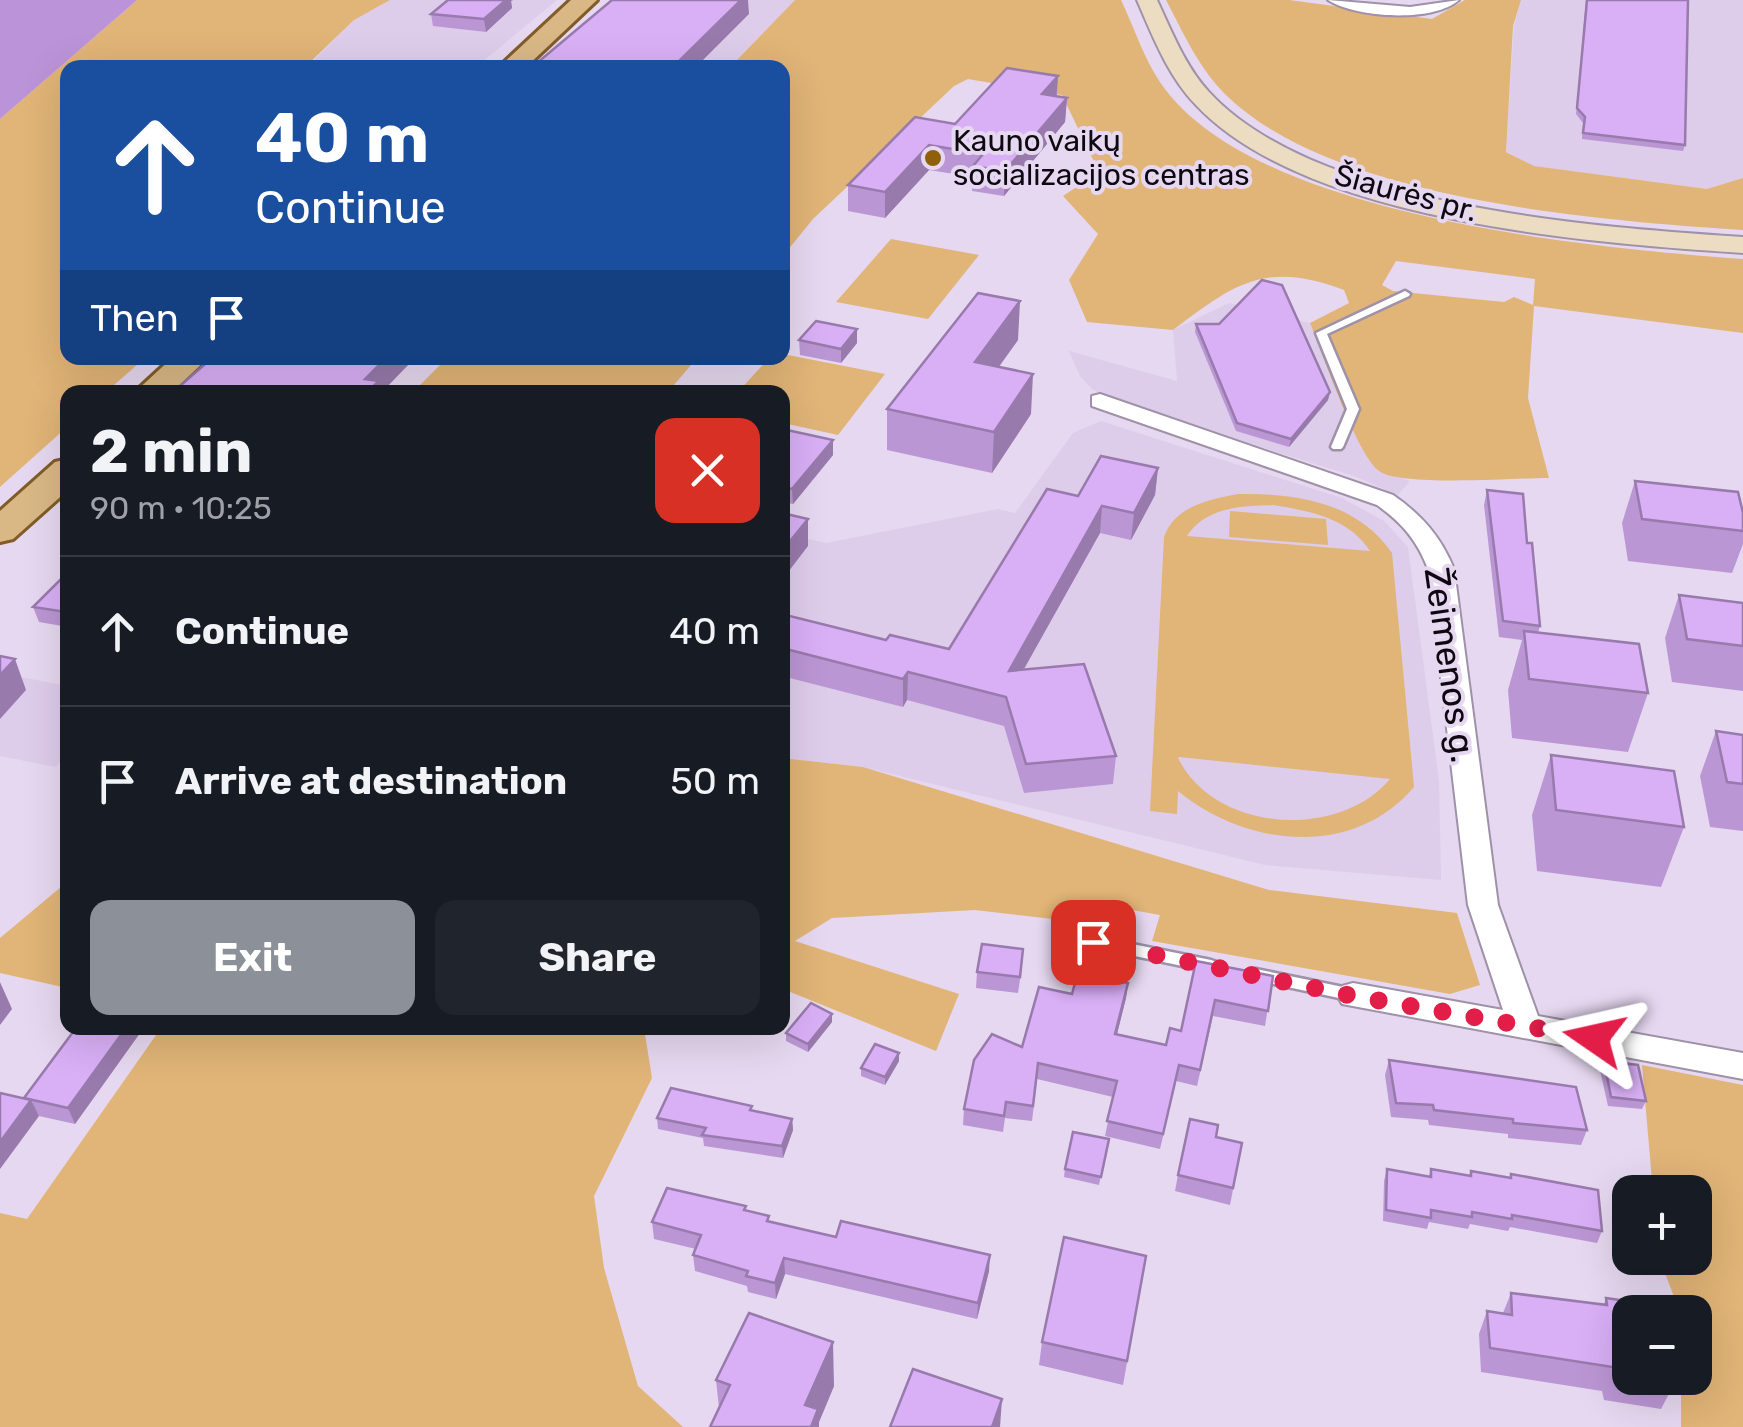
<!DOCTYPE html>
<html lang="en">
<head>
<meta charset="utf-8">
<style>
  body { margin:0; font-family:Rubik,sans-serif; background:#20242c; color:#f1f3f6; height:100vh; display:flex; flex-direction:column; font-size:38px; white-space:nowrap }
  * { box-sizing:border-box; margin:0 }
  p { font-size:32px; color:#9ea1a6 }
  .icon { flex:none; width:55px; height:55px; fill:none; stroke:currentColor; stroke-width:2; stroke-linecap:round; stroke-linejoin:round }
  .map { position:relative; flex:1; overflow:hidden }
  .details { position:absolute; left:60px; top:385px; width:730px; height:650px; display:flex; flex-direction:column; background:#171b24; border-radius:20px; box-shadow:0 10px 40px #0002 }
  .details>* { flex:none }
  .top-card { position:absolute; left:60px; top:60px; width:730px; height:305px; border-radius:20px; box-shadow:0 10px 40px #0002; background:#1a4fa0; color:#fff; overflow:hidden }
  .controls { position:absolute; left:1612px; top:1175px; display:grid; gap:20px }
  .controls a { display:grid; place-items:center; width:100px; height:100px; border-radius:20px; background:#171b24; box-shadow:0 10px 40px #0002; font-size:50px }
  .pin { position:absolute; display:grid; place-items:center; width:85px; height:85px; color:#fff; margin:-42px; border-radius:20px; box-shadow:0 5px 15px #0006 }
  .me { position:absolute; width:110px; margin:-55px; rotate:281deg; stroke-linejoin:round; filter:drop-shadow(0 0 8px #0008) }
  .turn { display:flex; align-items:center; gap:35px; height:210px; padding:0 30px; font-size:45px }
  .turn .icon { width:130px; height:130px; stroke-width:2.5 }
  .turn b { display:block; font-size:70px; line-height:85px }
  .then { display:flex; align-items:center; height:95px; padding:0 30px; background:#0003; gap:20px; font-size:38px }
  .round { display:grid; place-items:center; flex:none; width:105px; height:105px; border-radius:20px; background:#20242c }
  .overview { display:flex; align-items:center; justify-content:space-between; height:170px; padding:0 30px }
  h1 { font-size:60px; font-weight:700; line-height:75px }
  .button { display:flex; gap:20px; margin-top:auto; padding:20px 30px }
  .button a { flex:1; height:115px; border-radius:20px; background:#8c9099; color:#fff; font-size:40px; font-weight:700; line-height:115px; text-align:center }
  .button a+a { background:#20242c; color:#f1f3f6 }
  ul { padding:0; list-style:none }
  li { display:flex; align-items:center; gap:30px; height:150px; padding:0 30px; border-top:2px solid #363941 }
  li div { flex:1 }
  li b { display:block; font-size:38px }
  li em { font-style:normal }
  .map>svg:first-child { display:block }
  .built { fill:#decceb }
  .green { fill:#e1b477; fill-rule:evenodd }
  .water { fill:#bb93d8 }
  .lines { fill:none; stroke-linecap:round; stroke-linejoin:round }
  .service-casing { stroke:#9e91a8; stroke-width:5 }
  .minor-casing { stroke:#9e91a8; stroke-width:4 }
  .secondary-casing { stroke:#9e91a8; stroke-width:4 }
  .primary-casing { stroke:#825c28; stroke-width:6 }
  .service { fill:#fff; fill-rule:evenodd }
  .minor { fill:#fff; fill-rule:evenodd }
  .secondary { fill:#ecdcc2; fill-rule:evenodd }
  .primary { fill:#d9b886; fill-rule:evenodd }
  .wall { fill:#bb96d4 }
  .shaded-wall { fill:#987aac }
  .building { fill:#d9aff6; stroke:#987aac; stroke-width:2.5 }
  .route { stroke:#e11d48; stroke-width:18; stroke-dasharray:0 32.4 }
  .poi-dot { fill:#8f5f0a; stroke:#e6d8f0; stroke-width:4 }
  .labels { text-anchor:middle; stroke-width:8; stroke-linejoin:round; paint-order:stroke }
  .far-poi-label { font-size:30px; fill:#0e0911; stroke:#e6d8f0; text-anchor:start }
  .far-street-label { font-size:30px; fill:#0e0911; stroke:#e6d8f0 }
  .street-label { font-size:35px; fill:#0e0911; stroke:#e6d8f0 }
</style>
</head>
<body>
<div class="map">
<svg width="1743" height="1427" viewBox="0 0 1743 1427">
  <rect width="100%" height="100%" fill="#e6d8f0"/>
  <g class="built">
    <polygon points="390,0 557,0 476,67 306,68 354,20"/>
    <polygon points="615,0 795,0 729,67 543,68"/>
    <polygon points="1521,0 1743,0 1743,178 1707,189 1533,166 1506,151 1514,26"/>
    <polygon points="1229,303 1310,323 1359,440 1379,471 1410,481 1398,495 1354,476 1119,403 1092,389 1080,376 1069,351 1177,381 1173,330"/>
    <polygon points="1101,421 1342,498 1384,521 1408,547 1439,781 1441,880 1265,865 863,767 783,758 782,533 826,543 998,509 1015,513 1073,433"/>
    <polygon points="0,673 67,686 67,754 56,767 0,756"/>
  </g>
  <g class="green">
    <polygon points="137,0 390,0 354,20 305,67 68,68 68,358 145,358 106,392 68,392 67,427 0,487 0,119"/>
    <path d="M795,0h326c17,36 26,70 53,100 105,118 417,148 569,159v74l-209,-27 -6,92 21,80c-32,0 -149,9 -170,-7 -23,-18 -56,-117 -69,-148l39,-20 -5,-13c-79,-30 -110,-6 -171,40l-86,-8 -18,-42 29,-46 -35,-38 36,-24 -37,-77 -94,-16 -14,7 -141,133 -30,37 -1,-188h-53zM1396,261l139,18 -2,26 -19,-8 -10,5 -111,-11 -11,-6z"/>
    <path d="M1166,0h123l143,19 33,-19h56l-8,26 -7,126 28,14 173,23 36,-11v52c-146,-10 -407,-29 -516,-134 -28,-27 -43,-62 -61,-96z"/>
    <polygon points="891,239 979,255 928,319 836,302"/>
    <polygon points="783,354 885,374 838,435 783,423 782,392 738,392 769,358"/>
    <polygon points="447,358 697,358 668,392 413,392"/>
    <path d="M1238,494c58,-1 119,8 154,59l22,234c-61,72 -168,60 -236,4l-1,23 -27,-3 14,-274c11,-31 44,-37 74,-43zM1273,505c37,6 76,13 97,46l-183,-15c19,-29 54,-30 86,-31zM1178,758l1,-1 211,22c-51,61 -175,54 -212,-21z"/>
    <polygon points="1230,511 1326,519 1328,545 1229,537"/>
    <polygon points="782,758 863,767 1269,890 1457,913 1480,985 1450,994 1152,941 1160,915 1121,908 1111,926 975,910 832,918 795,941 959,994 936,1051 783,989"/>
    <polygon points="67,882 67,988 0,973 0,938"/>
    <polygon points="161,1028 644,1028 652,1078 594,1196 604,1268 638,1386 683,1427 0,1427 0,1213 27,1219"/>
    <polygon points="1642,1065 1743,1085 1743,1427 1681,1427 1681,1378 1695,1378 1695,1312 1680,1312 1659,1258 1695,1258 1695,1192 1653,1192"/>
  </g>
  <polygon class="water" points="0,0 137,0 0,119"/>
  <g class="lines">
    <g class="service-casing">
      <g id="service">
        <polygon points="1405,291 1410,294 1409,296 1327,334 1359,409 1343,447 1341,449 1333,449 1331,447 1347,409 1316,333"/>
        <polygon points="1093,936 1211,960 1217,962 1219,966 1217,970 1211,972 1087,946 1085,942 1087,938"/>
        <polygon points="1256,969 1353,989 1359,991 1361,995 1359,999 1353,1001 1250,979 1248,975 1250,971"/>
      </g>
    </g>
    <g class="minor-casing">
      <g id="minor">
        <path d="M1328,0l82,7 49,-7c-26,23 -103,18 -131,0z"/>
        <path d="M1100,394l293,101c29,20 48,42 61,74l44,336 40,111 205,37v26l-401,-75 -5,-9 5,-9 11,-3 150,27 -35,-105 -40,-336c-11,-29 -26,-46 -51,-64l-285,-99v-10z"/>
      </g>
    </g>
    <g class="secondary-casing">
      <path id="secondary" d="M1137,0h20c15,32 28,66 52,92 107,116 385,135 534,145v16c-153,-10 -437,-31 -547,-148 -28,-29 -43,-68 -59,-105z"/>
    </g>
    <g class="primary-casing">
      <g id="primary">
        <polygon points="571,0 597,0 525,68 498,68"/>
        <polygon points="172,358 208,358 172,392 135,392"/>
        <polygon points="68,459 68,490 13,539 0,542 0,511 55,462"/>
      </g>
    </g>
    <use href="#service" class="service"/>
    <use href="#minor" class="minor"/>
    <use href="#secondary" class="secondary"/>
    <use href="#primary" class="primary"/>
  </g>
  <g class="wall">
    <polygon points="448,0 513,0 511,1 512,8 486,32 433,26 431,14"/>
    <polygon points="1586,0 1688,0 1685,145 1683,151 1582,139 1583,123 1576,114"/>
    <polygon points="1058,76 1057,96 1067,98 1065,122 1004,196 972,191 973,177 929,170 885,218 848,211 848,185"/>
    <polygon points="1196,324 1330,392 1328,400 1289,447 1236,431 1195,332"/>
    <polygon points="799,340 857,343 841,363 800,355"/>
    <polygon points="1018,340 999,367 1031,414 992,473 887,450 887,409"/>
    <polygon points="782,435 833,455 793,504 782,502"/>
    <polygon points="1158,468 1155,495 1131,540 1100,533 1024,669 1116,756 1113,784 1024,793 1004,726 907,700 903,707 782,676 782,614 886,640 949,649 1078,496"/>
    <polygon points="1635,481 1743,513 1743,544 1732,573 1628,561 1622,523"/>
    <polygon points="1487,490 1527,543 1540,626 1538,633 1648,693 1628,752 1512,738 1508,690 1522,640 1499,637 1484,505"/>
    <polygon points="68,580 68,627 39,622 33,607"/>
    <polygon points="1679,595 1743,603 1743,691 1672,682 1665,638"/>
    <polygon points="1716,731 1743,735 1743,831 1710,827 1700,776"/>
    <polygon points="1551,755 1684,827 1661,887 1537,871 1532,815"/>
    <polygon points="1196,961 1273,976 1265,1026 1213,1016 1197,1086 1176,1081 1160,1149 1105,1136 1113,1097 1037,1079 1032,1121 1005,1118 1003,1132 963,1125 964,1109 1072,994 1128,983 1126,998 1117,1034 1166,1045 1181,1031"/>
    <polygon points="1022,966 1018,993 976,988 977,972"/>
    <polygon points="832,1014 832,1022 808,1052 786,1041 786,1033"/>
    <polygon points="140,1033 75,1124 39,1116 24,1098"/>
    <polygon points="1389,1060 1587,1130 1581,1145 1508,1138 1508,1134 1429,1125 1428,1120 1391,1117 1385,1075"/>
    <polygon points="899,1061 885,1085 861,1076 861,1068"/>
    <polygon points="1604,1061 1646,1101 1642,1109 1608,1106 1600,1070"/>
    <polygon points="752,1110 792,1119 793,1130 783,1158 704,1146 703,1138 658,1129 657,1118"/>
    <polygon points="1216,1137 1242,1143 1230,1205 1175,1191 1178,1175"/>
    <polygon points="1109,1139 1099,1185 1064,1177 1065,1169"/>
    <polygon points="1387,1169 1429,1176 1431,1169 1469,1176 1471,1171 1510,1178 1511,1174 1602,1231 1597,1243 1510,1227 1508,1231 1470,1224 1468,1229 1429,1222 1427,1229 1383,1221 1384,1181"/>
    <polygon points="746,1206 746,1210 770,1222 989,1271 977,1319 785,1274 776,1299 748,1292 747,1286 695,1271 693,1255 696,1249 654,1239 652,1222"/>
    <polygon points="1146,1256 1123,1385 1039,1365 1042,1342"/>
    <polygon points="1511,1293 1604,1304 1606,1298 1673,1386 1661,1409 1604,1400 1602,1391 1481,1372 1479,1334 1487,1311 1503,1313"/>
    <polygon points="716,1380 834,1386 819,1422 719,1408"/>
  </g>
  <g class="shaded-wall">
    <polygon points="503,0 513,0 511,1 512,8 486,32 484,19"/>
    <polygon points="741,0 748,0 749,14 695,68 672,68"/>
    <polygon points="1058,76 1056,100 1042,94"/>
    <polygon points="1067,98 1065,122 1004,196 1005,171"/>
    <polygon points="929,145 929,170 885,218 885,192"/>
    <polygon points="1020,301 1018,340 973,402 975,362"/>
    <polygon points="857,329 857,343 841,363 841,349"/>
    <polygon points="386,358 415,358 382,392 367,392 365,379"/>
    <polygon points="1033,374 1031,414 992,473 994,432"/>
    <polygon points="1330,392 1328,400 1289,447 1291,439"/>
    <polygon points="833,440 833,455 793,504 792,489"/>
    <polygon points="1158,468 1155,495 1131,540 1134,513"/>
    <polygon points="1102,506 1100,533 1007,699 1009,671"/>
    <polygon points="808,519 808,546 782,580 782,551"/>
    <polygon points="15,659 26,690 0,719 0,675"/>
    <polygon points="908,672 907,700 903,707 903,679"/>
    <polygon points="0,982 12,1009 0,1025"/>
    <polygon points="1128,983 1126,998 1113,1050 1115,1034"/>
    <polygon points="832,1014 832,1022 808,1052 808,1044"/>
    <polygon points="126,1028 137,1028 140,1033 75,1124 68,1108"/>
    <polygon points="899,1053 899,1061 885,1085 885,1077"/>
    <polygon points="31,1100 39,1116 0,1169 0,1142"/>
    <polygon points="792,1119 793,1130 783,1158 782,1146"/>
    <polygon points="990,1255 989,1271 977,1319 978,1303"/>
    <polygon points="784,1258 785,1274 776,1299 775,1283"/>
    <polygon points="833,1342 834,1386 819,1422 819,1427 806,1427 805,1405"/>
    <polygon points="1002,1399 1000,1427 992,1427"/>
  </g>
  <g class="building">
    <polygon points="448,0 506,0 484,19 431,14"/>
    <polygon points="612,0 741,0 672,68 531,68"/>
    <polygon points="1587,0 1688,0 1685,145 1583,133 1585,117 1577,108"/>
    <polygon points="1007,68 1058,76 1042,94 1067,98 1005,171 973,166 983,154 929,145 885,192 848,185 915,117 955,124"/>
    <polygon points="1262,280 1282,285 1330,392 1291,439 1237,423 1196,324 1219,324"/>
    <polygon points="978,293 1020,301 975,362 1033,374 994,432 887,409"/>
    <polygon points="816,321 857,329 841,349 799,340"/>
    <polygon points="212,358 386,358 365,379 379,381 367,392 173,392"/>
    <polygon points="787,430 833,440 792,489 782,487 782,435"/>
    <polygon points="1101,456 1158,468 1134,513 1102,506 1009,671 1084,664 1116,756 1026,764 1006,697 908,672 903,679 782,648 782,614 886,640 890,635 949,649 1047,489 1078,496"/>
    <polygon points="1635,481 1738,492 1743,513 1743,531 1642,519"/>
    <polygon points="1487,490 1523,494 1527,543 1532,543 1540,626 1503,621"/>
    <polygon points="782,513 808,519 782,551"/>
    <polygon points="61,579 68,580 68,610 66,612 33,607"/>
    <polygon points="1679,595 1743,603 1743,646 1687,639"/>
    <polygon points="1524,631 1639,644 1648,693 1529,679"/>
    <polygon points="0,656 15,659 0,675"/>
    <polygon points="1716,731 1743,735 1743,784 1727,782"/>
    <polygon points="1551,755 1674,771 1684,827 1556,810"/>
    <polygon points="982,944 1023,949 1020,977 977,972"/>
    <polygon points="1196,961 1273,976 1268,1011 1215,1000 1200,1070 1179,1065 1163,1134 1107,1121 1117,1081 1038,1063 1033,1106 1006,1102 1004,1116 964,1109 974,1060 992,1034 1022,1047 1039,987 1072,994 1078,972 1128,983 1115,1034 1166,1045 1170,1028 1181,1031"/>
    <polygon points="811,1003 832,1014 808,1044 786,1033"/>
    <polygon points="76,1028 126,1028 68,1108 24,1098"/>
    <polygon points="875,1044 899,1053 885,1077 861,1068"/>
    <polygon points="1389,1060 1576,1087 1587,1130 1513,1123 1513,1119 1434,1110 1433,1105 1396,1103"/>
    <polygon points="1604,1061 1638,1065 1646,1101 1611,1097"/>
    <polygon points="671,1088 752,1106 750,1110 792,1119 782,1146 702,1135 706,1128 657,1118"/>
    <polygon points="0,1093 31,1100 0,1142"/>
    <polygon points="1190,1119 1218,1125 1216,1137 1242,1143 1233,1188 1178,1175"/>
    <polygon points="1073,1132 1109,1139 1101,1177 1065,1169"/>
    <polygon points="1387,1169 1431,1177 1431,1169 1471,1176 1471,1171 1511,1178 1511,1174 1598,1190 1602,1231 1512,1215 1512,1219 1472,1212 1472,1217 1431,1210 1431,1218 1386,1210"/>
    <polygon points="667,1188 746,1206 744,1210 769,1216 767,1221 836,1237 841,1221 990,1255 978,1303 784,1258 775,1283 746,1276 748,1271 693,1255 701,1235 652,1222"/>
    <polygon points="1064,1237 1146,1256 1127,1361 1042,1342"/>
    <polygon points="1511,1293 1607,1305 1606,1298 1661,1306 1662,1312 1630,1312 1630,1378 1672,1378 1673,1386 1615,1376 1613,1367 1490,1348 1487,1311 1512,1315"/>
    <polygon points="749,1313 833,1342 805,1405 818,1409 811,1427 710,1427 730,1385 716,1380"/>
    <polygon points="913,1369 1002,1399 992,1427 890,1427"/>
  </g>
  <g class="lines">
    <polyline class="route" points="1093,942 1353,996 1594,1038"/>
  </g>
  <circle class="poi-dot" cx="933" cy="158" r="10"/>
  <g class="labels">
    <g class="far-poi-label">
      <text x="953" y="151">Kauno vaikų<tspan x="953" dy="34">socializacijos centras</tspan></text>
    </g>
    <g class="far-street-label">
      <text transform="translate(1406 193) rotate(15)" y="10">Šiaurės pr.</text>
    </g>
    <g class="street-label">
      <text transform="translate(1450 665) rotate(82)" y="12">Žeimenos g.</text>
    </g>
  </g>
</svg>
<div class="controls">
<a>+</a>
<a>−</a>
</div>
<div class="pin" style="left:1093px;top:942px;background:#d93025"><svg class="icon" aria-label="arrive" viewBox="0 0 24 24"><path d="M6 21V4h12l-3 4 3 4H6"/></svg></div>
<svg class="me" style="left:1594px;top:1038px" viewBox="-20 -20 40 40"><path d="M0-17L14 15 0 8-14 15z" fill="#e11d48" stroke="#fff" stroke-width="4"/></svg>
<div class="top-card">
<div class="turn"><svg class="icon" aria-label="ahead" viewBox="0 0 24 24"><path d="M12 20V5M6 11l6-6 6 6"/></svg><div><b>40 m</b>Continue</div></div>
<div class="then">Then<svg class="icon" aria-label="arrive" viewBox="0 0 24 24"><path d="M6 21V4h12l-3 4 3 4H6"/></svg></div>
</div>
<section class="details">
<div class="overview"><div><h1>2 min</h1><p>90 m · 10:25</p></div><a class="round" style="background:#d93025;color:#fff"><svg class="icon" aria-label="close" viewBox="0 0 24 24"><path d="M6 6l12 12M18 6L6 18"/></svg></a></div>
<ul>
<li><svg class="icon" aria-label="ahead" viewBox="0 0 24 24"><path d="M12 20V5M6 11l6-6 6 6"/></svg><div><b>Continue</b></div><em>40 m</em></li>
<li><svg class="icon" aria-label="arrive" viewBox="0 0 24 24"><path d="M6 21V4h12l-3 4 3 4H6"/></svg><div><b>Arrive at destination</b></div><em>50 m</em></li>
</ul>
<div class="button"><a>Exit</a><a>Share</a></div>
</section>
</div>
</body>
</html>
